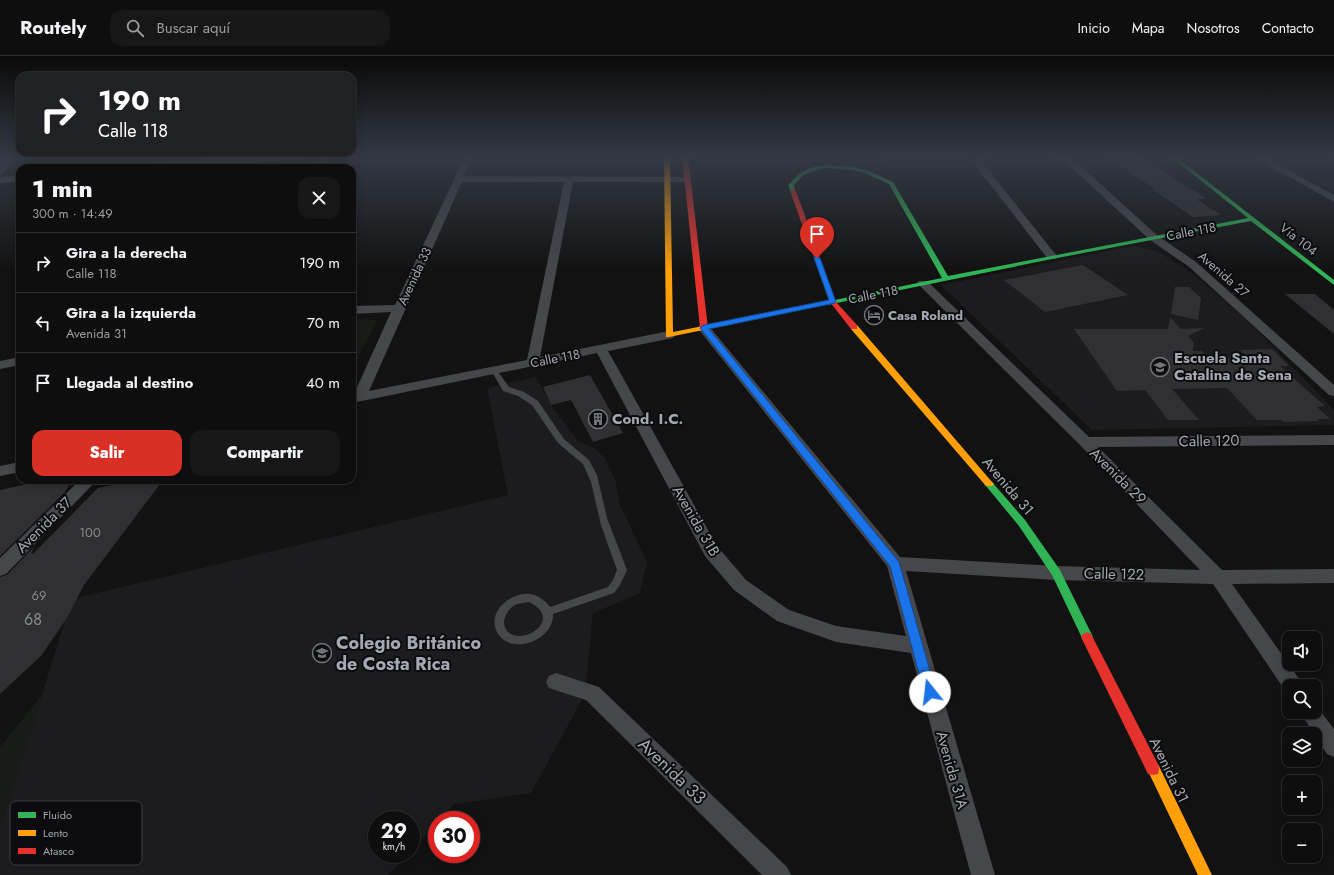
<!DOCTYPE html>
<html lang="es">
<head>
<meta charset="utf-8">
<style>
  body { margin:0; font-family:Jost,sans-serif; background:#171717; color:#f1f3f6; height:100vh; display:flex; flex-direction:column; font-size:15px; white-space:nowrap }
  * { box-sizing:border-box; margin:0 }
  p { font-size:13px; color:#9b9c9e }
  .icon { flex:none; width:22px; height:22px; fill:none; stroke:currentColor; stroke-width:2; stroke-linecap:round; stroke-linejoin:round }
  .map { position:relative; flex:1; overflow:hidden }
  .drawer { position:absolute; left:16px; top:108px; width:340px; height:320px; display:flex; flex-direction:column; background:#0e0e0e; border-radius:12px; box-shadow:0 2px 10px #0003,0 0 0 1px #2e2e2e }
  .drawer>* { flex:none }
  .hud { position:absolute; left:16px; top:16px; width:340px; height:84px; border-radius:12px; box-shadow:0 2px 10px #0003,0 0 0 1px #2e2e2e; background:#202124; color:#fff; overflow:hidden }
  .tools { position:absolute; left:1282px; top:575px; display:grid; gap:8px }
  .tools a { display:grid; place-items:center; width:40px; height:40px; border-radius:8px; background:#0e0e0e; box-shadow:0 2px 10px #0003,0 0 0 1px #2e2e2e; font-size:20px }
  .speed { position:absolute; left:368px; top:755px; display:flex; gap:8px; font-size:20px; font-weight:700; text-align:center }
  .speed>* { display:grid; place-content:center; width:52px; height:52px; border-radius:50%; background:#0e0e0e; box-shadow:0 2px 10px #0003,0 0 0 1px #2e2e2e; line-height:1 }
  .speed small { font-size:10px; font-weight:400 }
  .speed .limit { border:6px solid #d22; background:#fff; color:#111 }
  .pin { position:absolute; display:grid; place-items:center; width:34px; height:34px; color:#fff; margin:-41px -17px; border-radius:50% 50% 50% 0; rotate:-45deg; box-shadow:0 0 4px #0007 }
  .pin .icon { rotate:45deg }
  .me { position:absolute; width:44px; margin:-22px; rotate:344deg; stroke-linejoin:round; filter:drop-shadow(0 0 3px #0008) }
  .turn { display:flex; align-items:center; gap:14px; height:84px; padding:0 16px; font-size:18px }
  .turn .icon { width:52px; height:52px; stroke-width:2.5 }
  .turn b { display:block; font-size:28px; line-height:34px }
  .round { display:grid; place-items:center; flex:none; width:42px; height:42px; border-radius:12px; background:#171717 }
  .overview { display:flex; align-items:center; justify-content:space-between; height:68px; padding:0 16px }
  h1 { font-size:24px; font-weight:800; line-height:30px }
  .action { display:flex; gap:8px; margin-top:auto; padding:8px 16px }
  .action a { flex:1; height:46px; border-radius:12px; background:#d93025; color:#fff; font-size:16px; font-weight:800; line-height:46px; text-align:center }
  .action a+a { background:#171717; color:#f1f3f6 }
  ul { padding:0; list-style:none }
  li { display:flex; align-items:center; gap:12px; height:60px; padding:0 16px; border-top:1px solid #2e2e2e }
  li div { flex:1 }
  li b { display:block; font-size:15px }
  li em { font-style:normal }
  header { display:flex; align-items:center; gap:24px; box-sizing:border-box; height:56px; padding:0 20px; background:#0e0e0e; border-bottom:1px solid #2e2e2e }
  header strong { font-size:19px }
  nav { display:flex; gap:22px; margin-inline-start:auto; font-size:14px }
  .search { width:280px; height:36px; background:#171717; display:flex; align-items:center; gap:10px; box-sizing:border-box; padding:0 14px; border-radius:12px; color:#9b9c9e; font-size:15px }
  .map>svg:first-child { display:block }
  .built { fill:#1c1c1e }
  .green { fill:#171c18 }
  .building { fill:#303032 }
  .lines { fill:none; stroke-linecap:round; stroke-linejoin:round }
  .path { stroke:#48494c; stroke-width:1.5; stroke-dasharray:1.5 2; stroke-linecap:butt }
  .lane { fill:#46474b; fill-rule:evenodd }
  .street { fill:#46474b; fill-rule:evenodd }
  .fast { fill:#30b455; fill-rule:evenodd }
  .slow { fill:#ff9f0a; fill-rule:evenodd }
  .jam { fill:#e5322d; fill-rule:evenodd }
  .route { fill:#1a73e8; stroke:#114b97 }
  .labels { text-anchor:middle; stroke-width:4; stroke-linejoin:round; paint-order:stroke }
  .far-street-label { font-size:13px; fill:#a4a8b2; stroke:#0c0c0e }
  .far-poi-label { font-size:13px; font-weight:bold; fill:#a4a8b2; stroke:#0c0c0e; text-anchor:start }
  .number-label { font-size:13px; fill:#878a92 }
  .poi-label { font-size:15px; font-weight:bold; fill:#a4a8b2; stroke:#0c0c0e; text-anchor:start }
  .street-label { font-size:15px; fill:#a4a8b2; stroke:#0c0c0e }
  .near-number-label { font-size:16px; fill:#878a92 }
  .near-poi-label { font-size:18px; font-weight:bold; fill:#a4a8b2; stroke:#0c0c0e; text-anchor:start }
  .near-street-label { font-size:18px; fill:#a4a8b2; stroke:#0c0c0e }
  .key { fill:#0c0c0e; stroke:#3a3b3f; stroke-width:1 }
  .key-label { font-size:11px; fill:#a4a8b2 }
</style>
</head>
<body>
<header>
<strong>Routely</strong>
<div class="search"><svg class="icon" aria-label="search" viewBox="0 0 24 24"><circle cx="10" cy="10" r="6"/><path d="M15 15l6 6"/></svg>Buscar aquí</div>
<nav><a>Inicio</a><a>Mapa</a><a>Nosotros</a><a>Contacto</a></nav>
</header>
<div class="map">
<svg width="1334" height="819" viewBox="0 0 1334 819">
  <rect width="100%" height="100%" fill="#121212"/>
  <g class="built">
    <polygon points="1133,190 1157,195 1194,218 1252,269 1334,354 1334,369 1092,374 941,229"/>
    <polygon points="536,321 551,349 578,385 594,392 605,402 615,423 620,449 647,506 640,537 593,557 585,638 531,737 454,748 440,764 437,764 437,767 411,795 411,764 377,764 377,798 408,798 388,819 0,819 0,772 72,543 508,439 487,332"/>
  </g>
  <g class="green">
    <polygon points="879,100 966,100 971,101 973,108 930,107 890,117 869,110"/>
    <polygon points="1334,121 1334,136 1313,124"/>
    <polygon points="352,263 377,264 352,314"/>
    <polygon points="43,638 0,772 0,691"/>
  </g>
  <g class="building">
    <polygon points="1141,102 1207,143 1196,143 1221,159 1193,161 1152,133 1155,133 1110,103"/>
    <polygon points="1083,209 1128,239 1045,256 1004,224"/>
    <polygon points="1175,231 1189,231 1201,242 1198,264 1171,258"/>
    <polygon points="1285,238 1315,238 1334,254 1334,278"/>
    <polygon points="1170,261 1181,273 1205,272 1188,280 1194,287 1193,295 1202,295 1209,303 1249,302 1240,294 1272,293 1289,310 1280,310 1325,350 1317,351 1330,363 1317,363 1319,365 1284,366 1282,364 1257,364 1227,332 1172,333 1199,364 1168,364 1145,334 1117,335 1074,273 1168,273"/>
    <polygon points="590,319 623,377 593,386 571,344 551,349 543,331"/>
    <polygon points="46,424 72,424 65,436 0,500 0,434"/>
    <polygon points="141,424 163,424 84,529 67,562 41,600 0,638 0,521 7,519 35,490 31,497 33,498 98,432"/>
  </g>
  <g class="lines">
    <g class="path">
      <polyline points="890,100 892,109"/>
      <polyline points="925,100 936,105"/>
      <polyline points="956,100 969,104"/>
      <polyline points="936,106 940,100"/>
      <polyline points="890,110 967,111"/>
    </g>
    <path class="lane" d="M494,312l2,1 13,18 15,5 14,9 26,38 25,21 8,15 10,43 20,52 -7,15 -6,8 -61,21c1,28 -46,43 -57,16 -8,-20 16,-38 34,-36 8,1 16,7 20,13l58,-20 5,-7 4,-10 -16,-45 -10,-43 -8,-18 -25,-21 -26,-38 -14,-9 -15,-5 -12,-21zM529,546c35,17 -5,44 -21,30 -9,-9 -1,-24 9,-28 4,-1 8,-1 12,-2z"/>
    <g class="street">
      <polygon points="6,100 14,100 3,118 0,119 0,109"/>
      <polygon points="265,100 309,100 305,103 152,112 106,112 110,109"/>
      <polygon points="318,100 326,100 325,112 317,112"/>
      <path d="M465,100h8l-9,20 226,1 1,2 -1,2 -3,1h-114l-33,175 129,-26 4,1 2,3 -2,3 -65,13 109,195 29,34 43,30 47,16 70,10 -19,-70 -187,-235 -2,-3 2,-3h8l192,232 156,9 144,4 -120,-125 -161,-160 -2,-2 2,-2h8l162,156 245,-2v10l-236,2 124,123 112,-1v14l-102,1 68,96 3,6h-14v7l-3,-1 -73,-108 -157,-4 -150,-9 89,304h-24l-60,-222 -75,-11 -59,-21 -43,-31 -29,-34 -108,-203 -245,50v-8l2,-1 37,-82 -39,2v-8l43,-1zM462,126h102l-37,178 -158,31z"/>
      <polygon points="980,100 989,100 983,106 986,111 1056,199 1057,201 1056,203 1048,203 979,114 975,106"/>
      <polygon points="1048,100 1060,100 1076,106 1158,180 1196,206 1334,329 1334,340 1329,339 1188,210 1150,184 1070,110 1049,102"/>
      <polygon points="1252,100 1262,100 1334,139 1334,146"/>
      <polygon points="20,119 20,125 0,127 0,121"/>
      <polygon points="20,301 20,309 0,313 0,305"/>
      <polygon points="20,406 20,416 0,420 0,410"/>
      <polygon points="80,424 97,424 6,518 0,520 0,502"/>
      <polygon points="556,617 599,631 787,811 791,819 762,819 586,644 549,632 546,626 549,620"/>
      <polygon points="1315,648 1334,673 1334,701 1327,698 1300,656 1315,656"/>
    </g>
    <g class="fast">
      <polygon points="1170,100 1175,100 1334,224 1334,229 1251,165 1052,203 827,249 825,248 825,246 942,222 889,128 865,117 852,114 825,112 814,115 802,120 794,129 795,136 791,136 788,129 799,118 810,112 825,109 853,111 869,115 893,126 948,220 1248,162"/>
      <polygon points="989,425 992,426 1025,464 1060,514 1093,581 1091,584 1087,586 1083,584 1052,519 1019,470 986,430 984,428"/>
    </g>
    <g class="slow">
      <polygon points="664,100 670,100 673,276 827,245 829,246 829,248 669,281 666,281"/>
      <polygon points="851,269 857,269 992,426 994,428 992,430 986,430 851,273"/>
      <polygon points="1153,707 1158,708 1212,819 1198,819 1147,713 1148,708"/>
    </g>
    <g class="jam">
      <polygon points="682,100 688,100 708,272 704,274 700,272"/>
      <polygon points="793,133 796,135 836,246 857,269 857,273 851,273 830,246 790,135"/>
      <polygon points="1087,576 1091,578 1158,708 1159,713 1158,718 1153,719 1148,718 1081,581 1083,578"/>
    </g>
  </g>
  <linearGradient id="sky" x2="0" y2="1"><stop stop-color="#0a0a0a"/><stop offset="0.47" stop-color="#333944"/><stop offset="1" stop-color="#333944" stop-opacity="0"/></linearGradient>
  <rect width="1334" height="215" fill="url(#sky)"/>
  <polygon class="route" points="815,200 820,202 836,246 835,247 709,273 899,506 936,636 934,640 930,642 926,640 924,636 890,510 700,272 704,269 829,244 814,202"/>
  <defs>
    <g id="hotel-ring" transform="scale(1)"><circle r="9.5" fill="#0c0c0e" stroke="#71747a" stroke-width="1.5"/><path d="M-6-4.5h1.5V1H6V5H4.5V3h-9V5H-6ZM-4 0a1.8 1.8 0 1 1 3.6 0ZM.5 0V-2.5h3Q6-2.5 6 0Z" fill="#71747a"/></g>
    <g id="school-ring" transform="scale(1)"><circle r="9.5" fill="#0c0c0e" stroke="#71747a" stroke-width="1.5"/><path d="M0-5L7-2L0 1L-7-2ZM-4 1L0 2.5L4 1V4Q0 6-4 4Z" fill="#71747a"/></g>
    <g id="building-ring" transform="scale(1)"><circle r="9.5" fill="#0c0c0e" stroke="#71747a" stroke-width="1.5"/><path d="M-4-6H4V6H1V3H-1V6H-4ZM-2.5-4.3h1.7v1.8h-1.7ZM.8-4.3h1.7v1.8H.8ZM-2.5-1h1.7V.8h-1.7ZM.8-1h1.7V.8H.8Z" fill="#71747a"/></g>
  </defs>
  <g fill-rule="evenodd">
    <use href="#hotel-ring" x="874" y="259"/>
    <use href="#school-ring" x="1160" y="311"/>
    <use href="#building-ring" x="598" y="363"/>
    <use href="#school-ring" x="322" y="597"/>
  </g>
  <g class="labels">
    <g class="far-street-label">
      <text transform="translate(1191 175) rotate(-11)" y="5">Calle 118</text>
      <text transform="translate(1299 183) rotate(38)" y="5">Vía 104</text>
      <text transform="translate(1224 218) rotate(41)" y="5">Avenida 27</text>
      <text transform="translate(414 220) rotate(-65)" y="5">Avenida 33</text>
      <text transform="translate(873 238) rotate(-11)" y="5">Calle 118</text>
      <text transform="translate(555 302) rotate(-11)" y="5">Calle 118</text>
    </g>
    <g class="far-poi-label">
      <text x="888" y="264">Casa Roland</text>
    </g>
    <g class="number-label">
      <text x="90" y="481">100</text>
      <text x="39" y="544">69</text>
    </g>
    <g class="poi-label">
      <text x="1174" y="307">Escuela Santa<tspan x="1174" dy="17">Catalina de Sena</tspan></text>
      <text x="612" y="368">Cond. I.C.</text>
    </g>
    <g class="street-label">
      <text transform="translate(1209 385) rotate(-1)" y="5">Calle 120</text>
      <text transform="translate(1118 420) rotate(45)" y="5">Avenida 29</text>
      <text transform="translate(1008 430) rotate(50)" y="5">Avenida 31</text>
      <text transform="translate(696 465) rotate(60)" y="5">Avenida 31B</text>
      <text transform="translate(44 469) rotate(-45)" y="5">Avenida 37</text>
      <text transform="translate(1114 518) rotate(1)" y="5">Calle 122</text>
      <text transform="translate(952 714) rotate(74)" y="5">Avenida 31A</text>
      <text transform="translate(1169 714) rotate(64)" y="5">Avenida 31</text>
    </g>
    <g class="near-number-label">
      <text x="33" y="569">68</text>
    </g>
    <g class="near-poi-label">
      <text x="336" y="593">Colegio Británico<tspan x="336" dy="21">de Costa Rica</tspan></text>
    </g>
    <g class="near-street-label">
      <text transform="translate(672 715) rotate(44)" y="6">Avenida 33</text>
    </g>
  </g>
  <rect x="10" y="745" width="132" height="64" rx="6" class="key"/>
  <rect x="18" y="756" width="18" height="6" fill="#30b455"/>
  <rect x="18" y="774" width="18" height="6" fill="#ff9f0a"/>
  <rect x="18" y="792" width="18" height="6" fill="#e5322d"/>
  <g class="key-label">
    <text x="43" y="763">Fluido</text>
    <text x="43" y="781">Lento</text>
    <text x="43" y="799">Atasco</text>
  </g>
</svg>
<div class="tools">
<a><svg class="icon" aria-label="sound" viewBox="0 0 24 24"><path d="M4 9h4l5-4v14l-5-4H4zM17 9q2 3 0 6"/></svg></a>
<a><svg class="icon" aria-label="search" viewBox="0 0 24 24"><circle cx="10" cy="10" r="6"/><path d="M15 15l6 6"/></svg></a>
<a><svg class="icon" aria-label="layers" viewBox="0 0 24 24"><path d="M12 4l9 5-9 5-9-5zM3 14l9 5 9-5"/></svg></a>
<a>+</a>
<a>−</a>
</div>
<div class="speed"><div>29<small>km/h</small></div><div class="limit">30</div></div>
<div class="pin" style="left:817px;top:202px;background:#d93025"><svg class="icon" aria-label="arrive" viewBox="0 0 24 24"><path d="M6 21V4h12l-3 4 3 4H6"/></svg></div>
<svg class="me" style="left:930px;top:636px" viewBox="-20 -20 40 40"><circle r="19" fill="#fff"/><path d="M0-13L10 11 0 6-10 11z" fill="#1a73e8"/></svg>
<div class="hud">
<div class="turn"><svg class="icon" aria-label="right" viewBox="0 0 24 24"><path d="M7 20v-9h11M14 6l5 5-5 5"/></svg><div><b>190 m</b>Calle 118</div></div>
</div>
<section class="drawer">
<div class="overview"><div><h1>1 min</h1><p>300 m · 14:49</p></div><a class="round"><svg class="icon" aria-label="close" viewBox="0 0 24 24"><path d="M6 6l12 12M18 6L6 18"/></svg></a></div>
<ul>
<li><svg class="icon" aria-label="right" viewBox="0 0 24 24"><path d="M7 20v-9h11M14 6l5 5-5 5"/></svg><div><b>Gira a la derecha</b><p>Calle 118</p></div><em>190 m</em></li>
<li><svg class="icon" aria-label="left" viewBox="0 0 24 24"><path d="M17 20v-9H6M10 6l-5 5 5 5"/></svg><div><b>Gira a la izquierda</b><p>Avenida 31</p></div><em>70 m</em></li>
<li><svg class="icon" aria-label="arrive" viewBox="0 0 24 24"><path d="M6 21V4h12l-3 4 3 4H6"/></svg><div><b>Llegada al destino</b></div><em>40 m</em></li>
</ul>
<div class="action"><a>Salir</a><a>Compartir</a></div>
</section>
</div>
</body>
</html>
